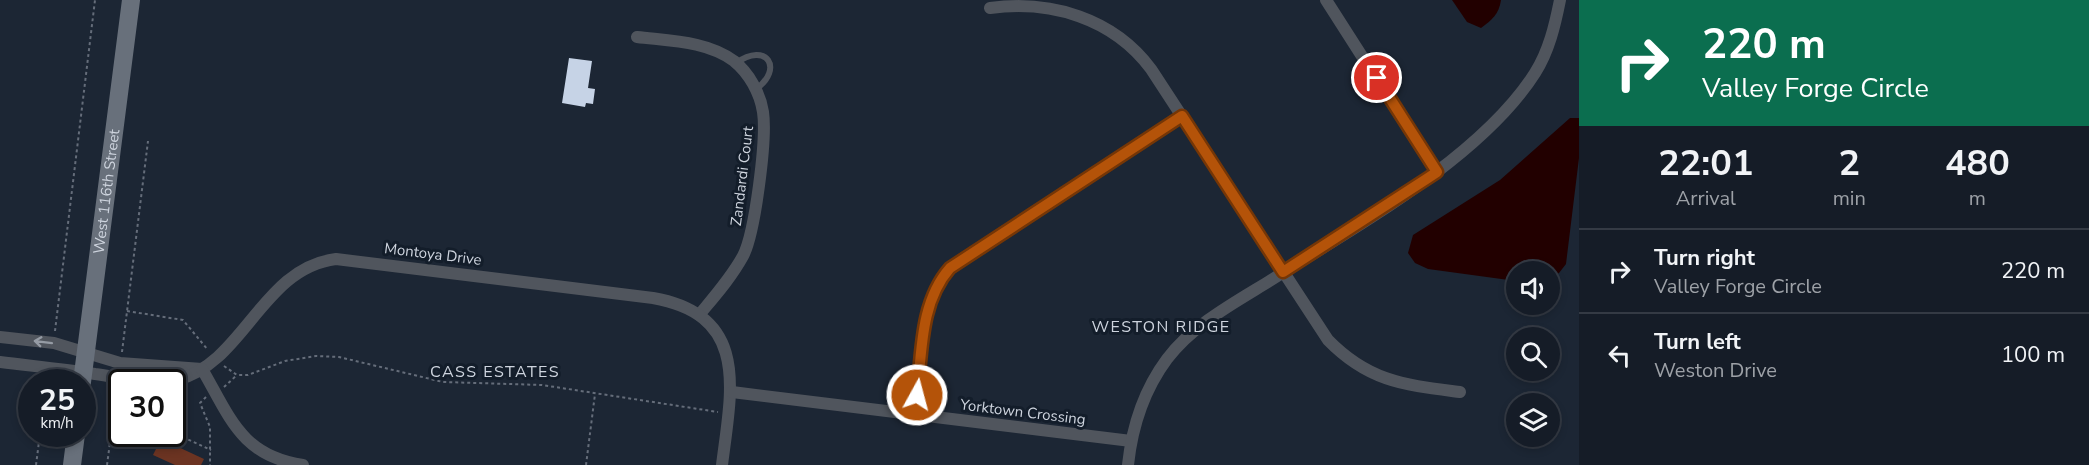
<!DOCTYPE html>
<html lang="en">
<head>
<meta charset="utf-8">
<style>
  body { margin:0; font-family:"Nunito Sans",sans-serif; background:#1e252f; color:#f1f3f6; height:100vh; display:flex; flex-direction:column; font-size:22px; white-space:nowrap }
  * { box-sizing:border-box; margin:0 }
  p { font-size:20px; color:#9da1a7 }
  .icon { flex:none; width:33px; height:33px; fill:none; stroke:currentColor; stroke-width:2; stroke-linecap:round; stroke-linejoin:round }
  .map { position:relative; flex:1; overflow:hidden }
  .sheet { display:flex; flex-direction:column; background:#151c27; width:510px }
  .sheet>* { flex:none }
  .banner { background:#0b6e4f; color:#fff; overflow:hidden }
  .tools { position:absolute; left:1506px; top:261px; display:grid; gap:12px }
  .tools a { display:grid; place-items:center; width:54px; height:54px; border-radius:50%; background:#151c27; box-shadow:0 3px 9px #0003,0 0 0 2px #343a44; font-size:30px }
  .speed { position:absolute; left:18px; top:369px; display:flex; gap:12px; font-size:30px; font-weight:700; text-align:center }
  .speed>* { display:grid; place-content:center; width:78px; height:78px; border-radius:50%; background:#151c27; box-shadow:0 3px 9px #0003,0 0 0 2px #343a44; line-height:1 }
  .speed small { font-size:15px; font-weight:400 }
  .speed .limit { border:3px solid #111; border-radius:9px; background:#fff; color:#111 }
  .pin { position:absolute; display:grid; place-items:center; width:51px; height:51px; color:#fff; margin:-26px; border:3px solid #fff; border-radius:50%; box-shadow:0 2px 6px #0007 }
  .me { position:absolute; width:66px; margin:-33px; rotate:7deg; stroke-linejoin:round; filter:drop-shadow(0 0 4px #0008) }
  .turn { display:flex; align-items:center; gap:21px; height:126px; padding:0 24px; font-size:27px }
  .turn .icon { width:78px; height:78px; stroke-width:2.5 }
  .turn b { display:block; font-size:42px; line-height:51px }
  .eta { display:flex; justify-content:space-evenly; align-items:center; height:102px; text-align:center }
  .eta b { font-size:36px; font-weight:700; line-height:42px }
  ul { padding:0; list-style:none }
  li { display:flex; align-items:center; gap:18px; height:84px; padding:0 24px; border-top:2px solid #343a44 }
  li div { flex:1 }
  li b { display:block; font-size:22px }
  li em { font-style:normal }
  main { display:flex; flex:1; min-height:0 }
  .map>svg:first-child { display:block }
  .green { fill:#6c3422 }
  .water { fill:#200 }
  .building { fill:#c6d3e6 }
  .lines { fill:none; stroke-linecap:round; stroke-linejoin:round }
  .path { stroke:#656d7a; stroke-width:2; stroke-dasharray:3 3; stroke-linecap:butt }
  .lane { stroke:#50555d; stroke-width:6 }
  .street { stroke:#50555d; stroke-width:12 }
  .secondary { stroke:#68707b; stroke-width:18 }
  .oneway { stroke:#959ba4 }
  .route-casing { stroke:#753606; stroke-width:15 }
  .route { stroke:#b45309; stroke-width:10 }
  .labels { text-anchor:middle; stroke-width:6; stroke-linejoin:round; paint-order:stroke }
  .street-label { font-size:15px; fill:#ced4de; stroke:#131d2a }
  .neighbourhood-label { font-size:16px; letter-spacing:1.5px; fill:#ced4de; stroke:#131d2a }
</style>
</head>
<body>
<main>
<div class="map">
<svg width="1579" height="465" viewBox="0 0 1579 465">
  <rect width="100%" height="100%" fill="#1c2634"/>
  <polygon class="green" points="161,439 204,459 201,465 175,465 153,455"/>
  <g class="water">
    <path d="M1452,0h49c-2,14 -9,20 -20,28l-14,-6z"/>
    <polygon points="1570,118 1579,118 1579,158 1566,264 1559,273 1550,277 1550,272 1516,272 1516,281 1428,269 1415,263 1408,253 1413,235 1500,180"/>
  </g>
  <polygon class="building" points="569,58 592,61 588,88 595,89 593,104 586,103 585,107 562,103"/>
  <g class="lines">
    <g class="path">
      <polyline points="127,311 183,320 208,350"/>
      <polyline points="55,331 95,0"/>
      <polyline points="122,352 148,141"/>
      <polyline points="224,366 237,375 248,375 285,361 316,356 339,357 443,382 542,385 718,412"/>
      <polyline points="224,387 237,375"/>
      <polyline points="206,397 200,403 210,427 210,465"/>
      <polyline points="113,419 122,421"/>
      <polyline points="172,432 211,450"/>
      <polyline points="36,465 40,434"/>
      <polyline points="107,465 117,390"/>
      <polyline points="586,465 595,394"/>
    </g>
    <path class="lane" d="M736,63c31,-22 48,6 20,26"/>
    <g class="street">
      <polyline points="1326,0 1436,172"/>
      <path d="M990,8c61,-8 123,10 161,61l177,271c41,42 77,45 132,52"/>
      <path d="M637,37c33,4 70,4 97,24 15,12 26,32 29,51 4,27 -8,121 -20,144 -12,22 -29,41 -44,59"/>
      <polyline points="0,337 54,343 120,363 202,369"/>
      <path d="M0,362c32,4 64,7 95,12 25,3 57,13 82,6 67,-17 85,-112 159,-121l317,39c98,17 78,94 69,167"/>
      <path d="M202,369c28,48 39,87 101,96"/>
      <polyline points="732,392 1131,441"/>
      <path d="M915,414c6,-47 2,-108 35,-146l232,-152"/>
      <path d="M1128,465c4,-38 16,-75 39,-106 26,-34 65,-55 101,-77 85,-54 213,-124 267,-209 14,-22 20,-48 25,-73"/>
    </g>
    <g class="secondary">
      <path id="s1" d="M82,382l49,-382"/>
      <polyline points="72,465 76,434"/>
    </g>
  </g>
  <defs><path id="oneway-shaft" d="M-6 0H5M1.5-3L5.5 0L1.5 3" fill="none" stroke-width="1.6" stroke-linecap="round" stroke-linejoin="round" transform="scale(1.5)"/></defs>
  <use class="oneway" href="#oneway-shaft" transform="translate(43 342) rotate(-173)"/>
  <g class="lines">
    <g class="route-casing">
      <path id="route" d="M917,395c5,-43 3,-93 33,-127l232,-152 101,156 145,-94 9,-6 -60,-94"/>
    </g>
    <use href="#route" class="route"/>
  </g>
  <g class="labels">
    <g class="street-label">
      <text transform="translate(742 176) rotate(-83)" y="5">Zandardi Court</text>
      <text dy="5" stroke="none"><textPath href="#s1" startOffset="192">West 116th Street</textPath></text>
      <text transform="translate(433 254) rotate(7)" y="5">Montoya Drive</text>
      <text transform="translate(1023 412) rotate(7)" y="5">Yorktown Crossing</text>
    </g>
    <g class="neighbourhood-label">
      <text x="1161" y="332">WESTON RIDGE</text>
      <text x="495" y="377">CASS ESTATES</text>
    </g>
  </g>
</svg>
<div class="tools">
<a><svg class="icon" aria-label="sound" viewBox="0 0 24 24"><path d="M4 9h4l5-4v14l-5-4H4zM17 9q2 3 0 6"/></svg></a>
<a><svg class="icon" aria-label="search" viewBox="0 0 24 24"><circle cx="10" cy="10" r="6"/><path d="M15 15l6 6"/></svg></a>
<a><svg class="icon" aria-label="layers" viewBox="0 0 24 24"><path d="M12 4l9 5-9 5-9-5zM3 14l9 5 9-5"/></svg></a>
</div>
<div class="speed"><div>25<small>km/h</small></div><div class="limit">30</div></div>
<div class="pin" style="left:1377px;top:78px;background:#d93025"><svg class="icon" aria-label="arrive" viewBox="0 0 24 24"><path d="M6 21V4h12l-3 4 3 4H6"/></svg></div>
<svg class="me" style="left:917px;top:395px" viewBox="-20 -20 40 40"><circle r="17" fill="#b45309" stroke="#fff" stroke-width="3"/><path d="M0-11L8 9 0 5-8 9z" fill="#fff"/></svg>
</div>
<section class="sheet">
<div class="banner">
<div class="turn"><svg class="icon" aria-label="right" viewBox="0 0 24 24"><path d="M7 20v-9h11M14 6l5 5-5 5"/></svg><div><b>220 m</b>Valley Forge Circle</div></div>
</div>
<div class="eta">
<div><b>22:01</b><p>Arrival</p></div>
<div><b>2</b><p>min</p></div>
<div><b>480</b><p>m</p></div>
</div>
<ul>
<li><svg class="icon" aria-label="right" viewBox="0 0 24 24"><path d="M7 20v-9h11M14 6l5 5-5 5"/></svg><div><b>Turn right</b><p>Valley Forge Circle</p></div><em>220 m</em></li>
<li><svg class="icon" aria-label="left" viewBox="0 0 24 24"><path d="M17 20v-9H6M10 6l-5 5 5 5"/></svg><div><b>Turn left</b><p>Weston Drive</p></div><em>100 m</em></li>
</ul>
</section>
</main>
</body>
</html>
